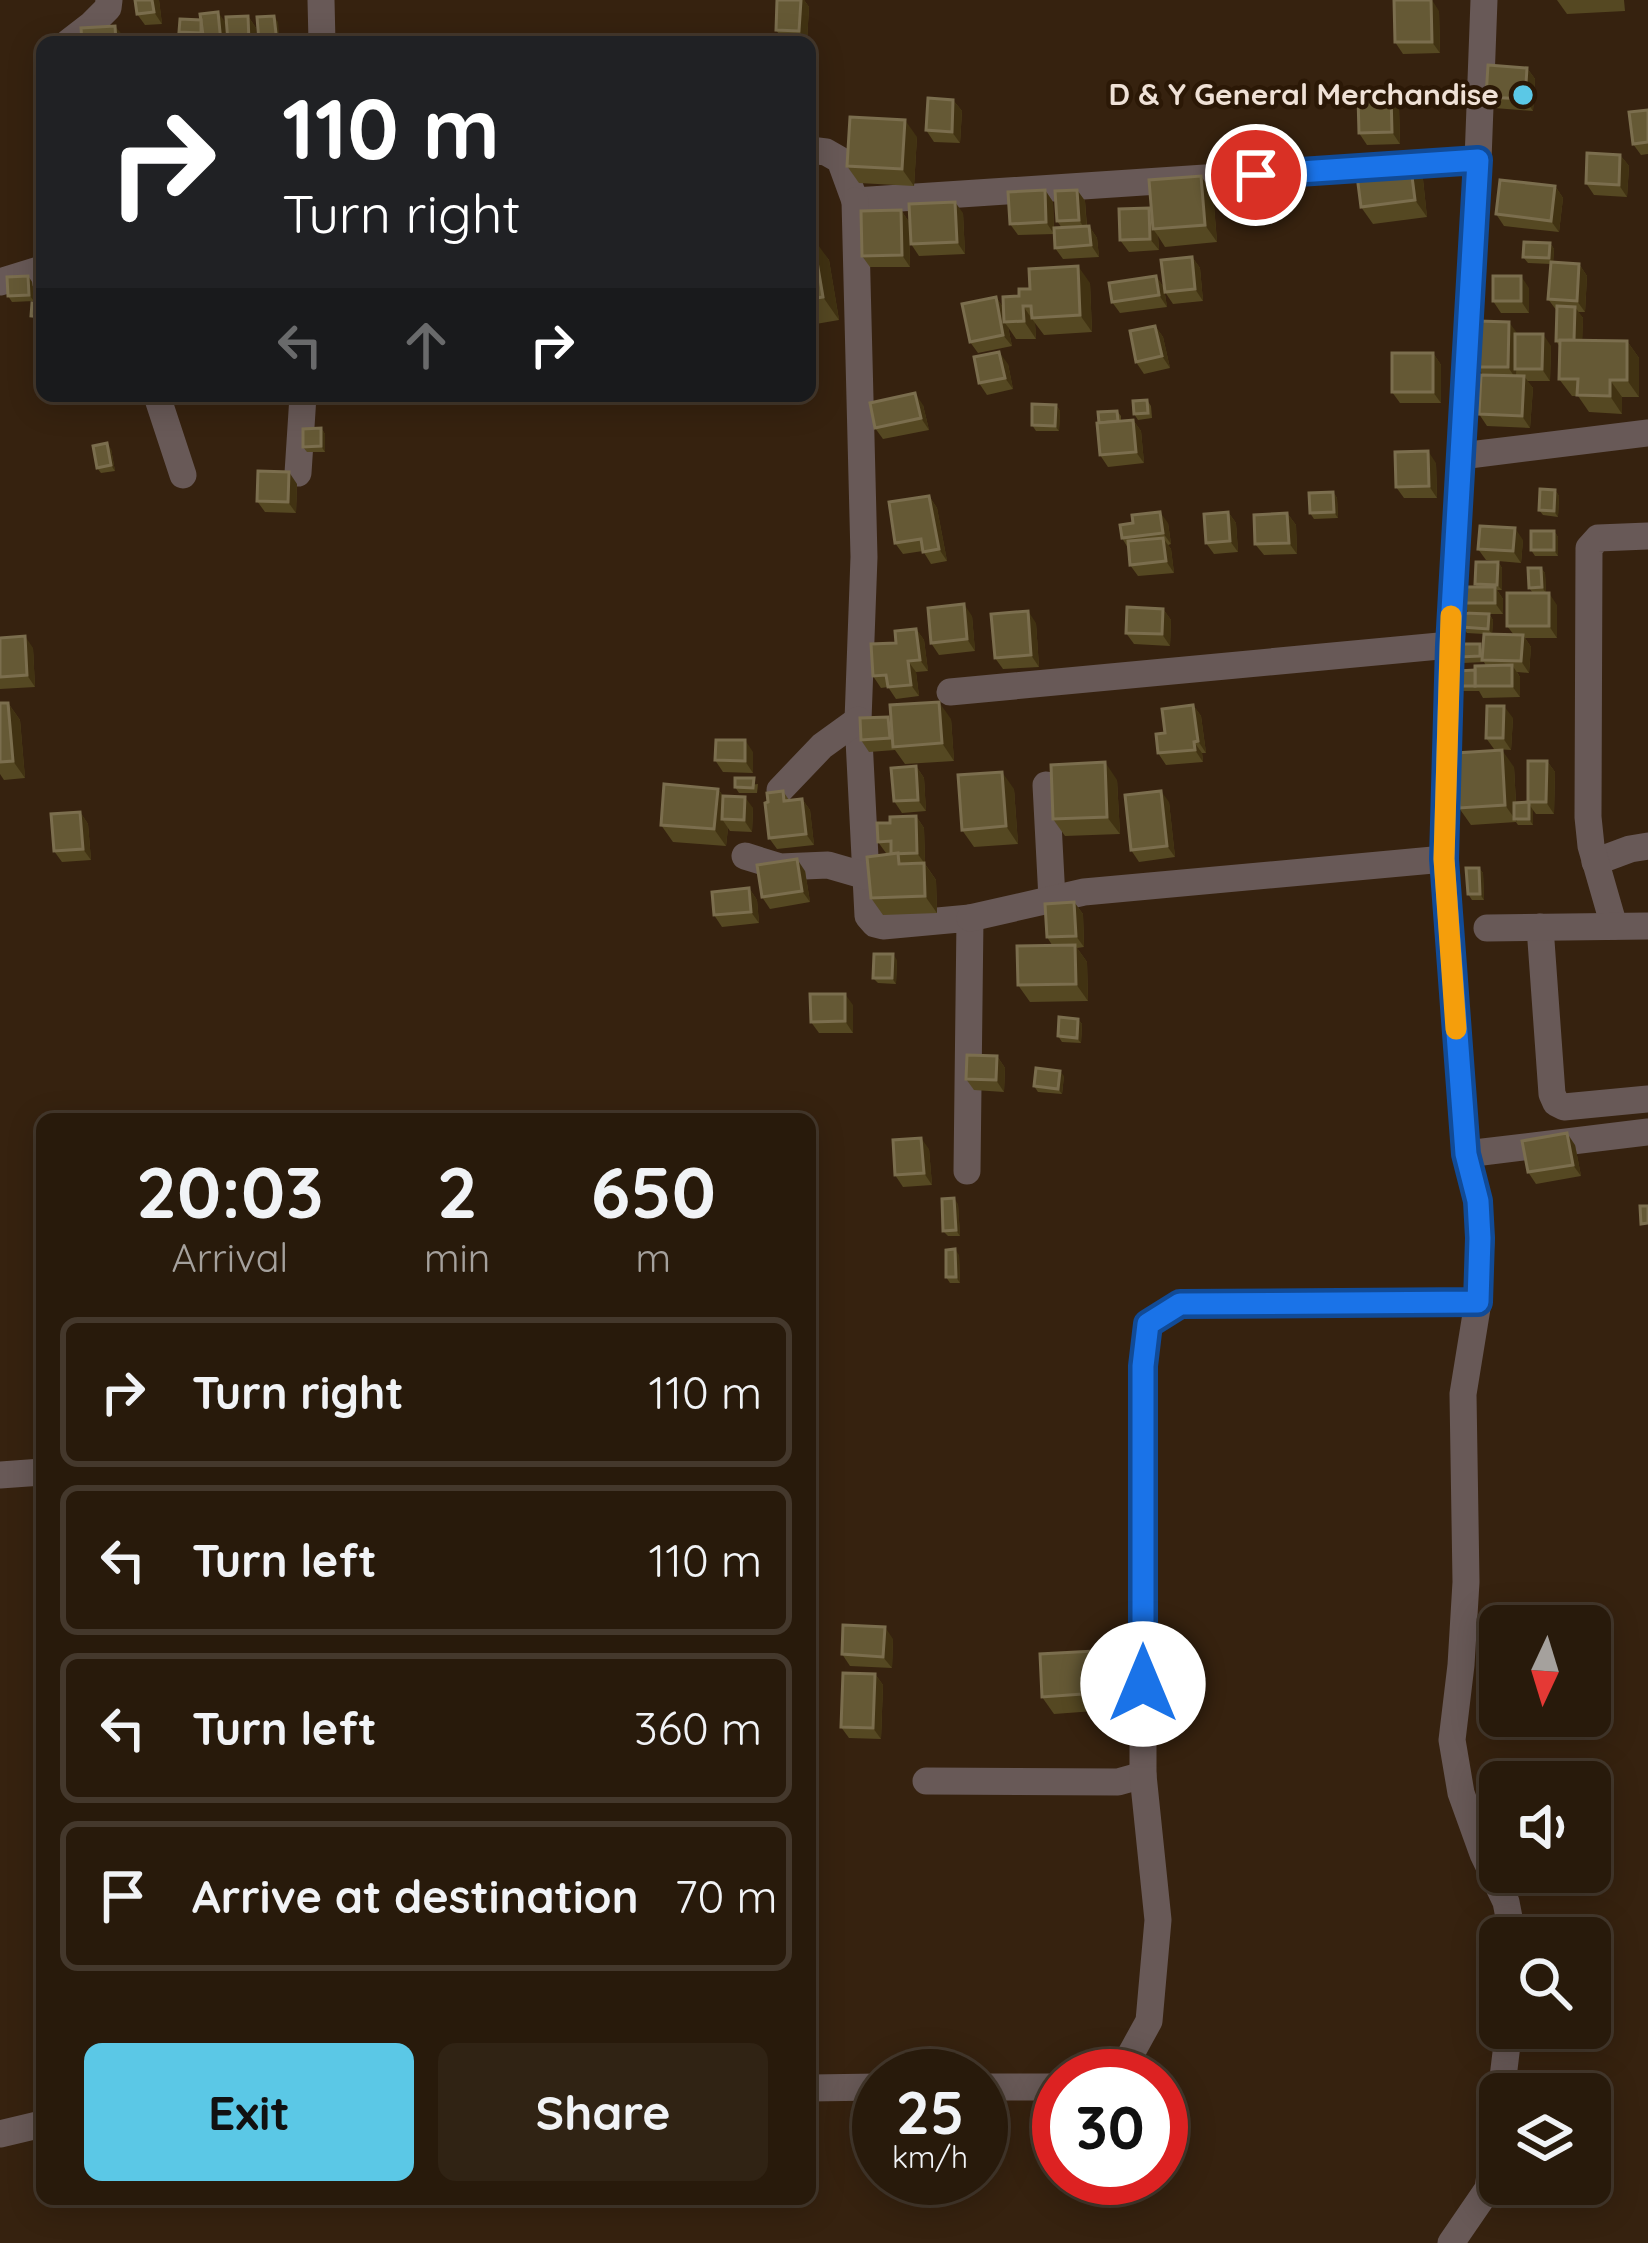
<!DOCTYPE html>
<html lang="en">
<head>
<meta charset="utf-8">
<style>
  body { margin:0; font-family:Quicksand,sans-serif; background:#302314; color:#f1f3f6; height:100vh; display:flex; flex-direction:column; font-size:45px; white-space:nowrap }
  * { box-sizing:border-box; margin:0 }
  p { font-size:39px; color:#a5a19d }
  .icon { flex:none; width:66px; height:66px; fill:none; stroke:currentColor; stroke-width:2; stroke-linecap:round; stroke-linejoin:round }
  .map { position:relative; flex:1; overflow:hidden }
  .panel { position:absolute; left:36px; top:1113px; width:780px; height:1092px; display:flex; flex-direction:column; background:#281a0b; border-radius:18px; box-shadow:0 6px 30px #0003,0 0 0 3px #44382c }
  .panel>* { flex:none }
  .banner { position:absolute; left:36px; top:36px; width:780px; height:366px; border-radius:18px; box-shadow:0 6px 30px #0003,0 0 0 3px #44382c; background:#202124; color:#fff; overflow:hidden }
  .needle { width:78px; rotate:184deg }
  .buttons { position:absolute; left:1479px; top:1605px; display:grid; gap:24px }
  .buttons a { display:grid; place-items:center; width:132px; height:132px; border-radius:18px; background:#281a0b; box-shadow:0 6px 30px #0003,0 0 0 3px #44382c; font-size:60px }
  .speed { position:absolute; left:852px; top:2049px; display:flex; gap:24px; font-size:60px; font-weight:700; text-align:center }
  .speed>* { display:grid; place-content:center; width:156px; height:156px; border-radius:50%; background:#281a0b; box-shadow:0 6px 30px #0003,0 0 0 3px #44382c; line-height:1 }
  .speed small { font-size:30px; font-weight:400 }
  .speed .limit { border:18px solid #d22; background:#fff; color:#111 }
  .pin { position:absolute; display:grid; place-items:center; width:102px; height:102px; color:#fff; margin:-51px; border:6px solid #fff; border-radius:50%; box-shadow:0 3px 12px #0007 }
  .me { position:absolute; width:132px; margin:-66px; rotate:0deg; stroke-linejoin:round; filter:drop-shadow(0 0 9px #0008) }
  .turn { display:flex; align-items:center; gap:42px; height:252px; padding:0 48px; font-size:54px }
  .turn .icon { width:156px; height:156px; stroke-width:2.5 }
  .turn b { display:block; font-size:84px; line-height:102px }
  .lanes { display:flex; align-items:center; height:114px; padding:0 48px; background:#0003; justify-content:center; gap:60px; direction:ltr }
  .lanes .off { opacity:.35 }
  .eta { display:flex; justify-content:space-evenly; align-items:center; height:204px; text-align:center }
  .eta b { font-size:72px; font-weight:700; line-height:84px }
  .button { display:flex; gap:24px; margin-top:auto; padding:24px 48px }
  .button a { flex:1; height:138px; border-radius:18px; background:#5bc8e6; color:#111; font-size:48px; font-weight:700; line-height:138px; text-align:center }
  .button a+a { background:#302314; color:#f1f3f6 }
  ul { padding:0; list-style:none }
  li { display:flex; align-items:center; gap:36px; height:150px; margin:0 24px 18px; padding:0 24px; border:6px solid #44382c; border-radius:18px }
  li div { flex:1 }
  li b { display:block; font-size:45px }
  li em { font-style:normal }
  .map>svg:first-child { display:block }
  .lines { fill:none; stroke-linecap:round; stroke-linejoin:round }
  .minor { stroke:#685957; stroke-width:27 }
  .wall { fill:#554822 }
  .shaded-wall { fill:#413212 }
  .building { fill:#655935; stroke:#7b6e4e; stroke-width:3 }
  .route-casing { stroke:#114b97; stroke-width:30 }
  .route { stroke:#1a73e8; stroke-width:21 }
  .slow { stroke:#f59e0b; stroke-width:21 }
  .poi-dot { fill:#5bc8e6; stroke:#2b1806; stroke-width:4.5 }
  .labels { text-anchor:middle; stroke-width:9; stroke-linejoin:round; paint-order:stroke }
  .poi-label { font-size:30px; font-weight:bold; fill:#efe1d6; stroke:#2b1806; text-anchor:end }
</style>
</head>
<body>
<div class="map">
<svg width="1648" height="2243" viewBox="0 0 1648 2243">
  <rect width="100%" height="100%" fill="#36220f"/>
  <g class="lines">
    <g class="minor">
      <polyline points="321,0 322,42"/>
      <polyline points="1484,0 1478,160 1450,645 1444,859 1466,1154 1477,1201 1481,1239 1478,1302 1463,1394 1466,1582 1461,1665 1452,1740 1461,1793 1483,1854 1506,1902 1513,1938"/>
      <polyline points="69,42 91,25 108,8 109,0"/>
      <polyline points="810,150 826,152 840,160 855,201 1478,160"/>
      <polyline points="855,201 864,557 858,720 868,916 875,924 883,926 970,918 967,1171"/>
      <polyline points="0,282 42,269"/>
      <polyline points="157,396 183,475"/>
      <polyline points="1461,456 1648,433"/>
      <polyline points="298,473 303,396"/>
      <polyline points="950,692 1450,645"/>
      <polyline points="1046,785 1052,899"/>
      <polyline points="780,790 822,746 858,720"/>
      <polyline points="745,856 780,867 828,865 866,876"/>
      <polyline points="1595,862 1630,849 1648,846"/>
      <polyline points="970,918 1084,892 1444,859"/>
      <polyline points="1614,926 1591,846 1588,817 1589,548 1598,538 1648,536"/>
      <polyline points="1540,927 1552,1094 1556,1103 1564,1107 1648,1099"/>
      <polyline points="1487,928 1648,926"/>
      <polyline points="1466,1154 1648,1132"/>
      <polyline points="0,1475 42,1472"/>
      <polyline points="926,1781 1118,1782 1143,1775"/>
      <polyline points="1106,2076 1127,2061 1149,2021 1158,1920 1143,1775 1143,1366 1148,1324 1180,1304 1478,1302"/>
      <polyline points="981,2087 1059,2087"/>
      <polyline points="810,2088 879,2087"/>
      <polyline points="1501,2094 1509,2028"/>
      <polyline points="0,2134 42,2124"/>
      <polyline points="1451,2243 1488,2189 1500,2102"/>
    </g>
  </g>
  <g class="wall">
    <polygon points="159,0 162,24 145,25 137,14"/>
    <polygon points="777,0 804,0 809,7 807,42 784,41 776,30"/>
    <polygon points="1557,0 1624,0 1625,11 1567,14"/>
    <polygon points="1439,11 1440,53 1403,54 1395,42"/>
    <polygon points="248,16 256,28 203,39 183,38 179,32 226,23"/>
    <polygon points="1527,68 1535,79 1533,111 1494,108 1486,97"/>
    <polygon points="953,100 962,111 960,143 934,142 926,130"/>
    <polygon points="1399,107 1400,144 1367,145 1359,133"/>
    <polygon points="1648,110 1648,154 1641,155 1633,144"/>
    <polygon points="917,137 914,186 859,183 847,166"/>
    <polygon points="1620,155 1629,166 1627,197 1594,195 1586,183"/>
    <polygon points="1422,170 1427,217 1373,224 1361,207"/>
    <polygon points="1555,186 1563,198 1559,232 1504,226 1496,214"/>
    <polygon points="1045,190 1053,202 1054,234 1018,235 1010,224"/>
    <polygon points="1077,190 1085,201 1087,226 1089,226 1097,238 1099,257 1063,259 1055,248 1062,228 1057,221"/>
    <polygon points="1213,193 1217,242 1165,247 1158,236 1159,250 1129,252 1120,240 1149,208 1152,212"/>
    <polygon points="901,210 909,222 910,267 870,267 862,256"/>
    <polygon points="963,213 965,254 919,256 911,244"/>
    <polygon points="810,238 829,260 839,320 810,325"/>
    <polygon points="1550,243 1554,249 1553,263 1579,264 1587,276 1585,312 1578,312 1583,318 1582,341 1627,341 1639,358 1639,397 1622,397 1622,414 1589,412 1578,396 1572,396 1559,379 1560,347 1556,341 1557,311 1548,299 1551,264 1528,263 1523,257"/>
    <polygon points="1192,257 1200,268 1203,301 1173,304 1165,292"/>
    <polygon points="28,276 32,282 34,301 12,302 8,296"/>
    <polygon points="1156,276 1164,288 1167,307 1120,313 1112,302"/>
    <polygon points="1090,283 1092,332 1044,335 1035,323 1036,339 1016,339 1008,327 1012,346 978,353 970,342 996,297 1004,309 1030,289"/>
    <polygon points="1529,288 1529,313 1501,313 1493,301"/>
    <polygon points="1155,326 1163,337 1170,368 1144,374 1136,362"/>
    <polygon points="1517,334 1551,346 1550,381 1527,381 1533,388 1530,428 1487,426 1479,414 1483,375 1477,367"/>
    <polygon points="1433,353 1441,365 1441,403 1400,403 1392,392"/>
    <polygon points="1008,364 1013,389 987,395 979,383"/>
    <polygon points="1147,400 1151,406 1152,418 1138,420 1134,414"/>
    <polygon points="923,405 929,430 883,439 875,428"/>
    <polygon points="1056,405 1060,411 1059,431 1036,431 1032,425"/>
    <polygon points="1117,411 1121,416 1121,421 1133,420 1141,431 1144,463 1108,467 1100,455"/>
    <polygon points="321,428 325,434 325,452 307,452 303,447"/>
    <polygon points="111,449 115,471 101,473 97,468"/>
    <polygon points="1436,463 1437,498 1404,498 1396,487"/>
    <polygon points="297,484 296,513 265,512 257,501"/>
    <polygon points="1555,490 1559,496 1558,517 1543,515 1539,510"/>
    <polygon points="1333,492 1337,498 1338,518 1314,519 1310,513"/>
    <polygon points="929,496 937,508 947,561 931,564 923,551 903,554 895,543"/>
    <polygon points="1228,512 1236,523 1238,552 1214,554 1206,543"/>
    <polygon points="1287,513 1296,525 1297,554 1264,555 1255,544"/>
    <polygon points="1133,523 1168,523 1171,544 1168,545 1171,549 1174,573 1138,576 1130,565 1128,548 1122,538"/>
    <polygon points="1554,531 1558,537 1558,556 1535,556 1531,550"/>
    <polygon points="1523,540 1521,563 1486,560 1478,549"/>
    <polygon points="1498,562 1502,568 1502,590 1497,590 1503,599 1503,614 1489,614 1493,620 1492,634 1514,635 1507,626 1557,605 1557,638 1525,638 1531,647 1529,673 1517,672 1520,677 1520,697 1483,698 1479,691 1461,691 1457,686 1475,670 1486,666 1484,662 1463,663 1459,657 1483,648 1484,634 1467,633 1462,627 1469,613 1462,603 1477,587 1475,584"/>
    <polygon points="1541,568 1545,573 1546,593 1533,593 1529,588"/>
    <polygon points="1163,609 1171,620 1170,646 1134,644 1126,633"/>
    <polygon points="972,616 975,651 939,655 931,643"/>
    <polygon points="1036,623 1039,667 1003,669 995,658"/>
    <polygon points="916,629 924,640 928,671 916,672 919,696 896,699 888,687 881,688 873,676 896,643"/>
    <polygon points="0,638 33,648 35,687 0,689"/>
    <polygon points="0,703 8,703 20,720 25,778 4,780 0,774"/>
    <polygon points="1193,705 1201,716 1206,753 1202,753 1203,762 1166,765 1158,753 1165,733"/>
    <polygon points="1513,718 1511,750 1494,749 1486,738"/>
    <polygon points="951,719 954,761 905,764 895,750 869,752 861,740 891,721"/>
    <polygon points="753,752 753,773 723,772 715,760"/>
    <polygon points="1547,761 1555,772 1554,814 1536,814 1533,810 1533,825 1518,825 1516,822 1471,825 1459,808 1514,767 1516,803 1528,802"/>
    <polygon points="916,766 924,778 926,811 902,813 894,801"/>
    <polygon points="1117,780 1120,834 1065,836 1053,819"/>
    <polygon points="758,784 757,793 739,793 735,787"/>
    <polygon points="718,789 723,796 753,808 752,832 730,831 728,828 726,846 673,842 661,825"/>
    <polygon points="1014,789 1018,844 974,847 962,830"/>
    <polygon points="783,791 789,800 802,799 810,810 814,845 777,849 769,838 768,802"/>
    <polygon points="1169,802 1175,857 1139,862 1131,850"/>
    <polygon points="80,812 88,824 91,860 62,862 54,851"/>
    <polygon points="916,816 924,828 925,864 936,880 937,913 883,915 871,898 891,853 886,853 878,842 890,823"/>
    <polygon points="1479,868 1483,873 1484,900 1472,900 1468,894"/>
    <polygon points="805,871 810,902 770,909 762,897"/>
    <polygon points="749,888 757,900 759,923 722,927 714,915"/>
    <polygon points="1074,902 1083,914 1084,947 1077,948 1087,962 1088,1001 1030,1002 1018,985 1052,945 1047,937"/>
    <polygon points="897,960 896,984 878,983 873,978"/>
    <polygon points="853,1005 853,1033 819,1033 811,1022"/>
    <polygon points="1078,1019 1082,1024 1081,1043 1062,1042 1058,1036"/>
    <polygon points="997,1056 1005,1068 1004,1092 974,1090 966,1079"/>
    <polygon points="1064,1076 1062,1094 1038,1092 1034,1086"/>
    <polygon points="1575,1145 1581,1176 1536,1184 1528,1172"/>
    <polygon points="929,1149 932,1185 903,1187 895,1175"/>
    <polygon points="958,1204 960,1236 948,1236 943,1231"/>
    <polygon points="959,1255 960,1283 950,1283 946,1277"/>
    <polygon points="893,1639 892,1668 850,1666 842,1654"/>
    <polygon points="1094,1651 1106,1668 1108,1710 1054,1714 1042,1697"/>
    <polygon points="875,1674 883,1685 881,1739 849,1738 841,1727"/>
  </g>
  <g class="shaded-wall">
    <polygon points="152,0 159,0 162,24 154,12"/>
    <polygon points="801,0 804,0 809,7 807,42 799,31"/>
    <polygon points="1432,0 1439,11 1440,53 1432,42"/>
    <polygon points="218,12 226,23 228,42 221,42"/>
    <polygon points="248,16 256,28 257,42 249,42"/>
    <polygon points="274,16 278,22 280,42 277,42"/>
    <polygon points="115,26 124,37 124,42 116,42"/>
    <polygon points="1527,68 1535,79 1533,111 1525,99"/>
    <polygon points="1391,95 1399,107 1400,144 1392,132"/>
    <polygon points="953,100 962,111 960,143 952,132"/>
    <polygon points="905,120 917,137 914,186 902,169"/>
    <polygon points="1409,153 1422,170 1427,217 1415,200"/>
    <polygon points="1620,155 1629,166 1627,197 1619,185"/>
    <polygon points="1201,176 1213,193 1217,242 1205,225"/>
    <polygon points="1555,186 1563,198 1559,232 1551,221"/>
    <polygon points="1045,190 1053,202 1054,234 1046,222"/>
    <polygon points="1077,190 1085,201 1087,232 1079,220"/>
    <polygon points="955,202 963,213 965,254 957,242"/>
    <polygon points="1149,208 1157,220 1153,229 1158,236 1159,250 1150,239"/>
    <polygon points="901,210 909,222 910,267 902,255"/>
    <polygon points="1089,226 1097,238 1099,257 1091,245"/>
    <polygon points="813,238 829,260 839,320 823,297"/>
    <polygon points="1550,243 1554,249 1553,264 1549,258"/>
    <polygon points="1192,257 1200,268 1203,301 1195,289"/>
    <polygon points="1579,264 1587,276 1585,312 1577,301"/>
    <polygon points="1078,266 1090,283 1092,332 1080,315"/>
    <polygon points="28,276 32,282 34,301 29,295"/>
    <polygon points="1156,276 1164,288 1167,307 1159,295"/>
    <polygon points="1521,276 1529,288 1529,313 1521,301"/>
    <polygon points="996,297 1004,309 1004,322 1008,327 1012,346 1003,335"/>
    <polygon points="1023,306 1035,323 1036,339 1024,321"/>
    <polygon points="1575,307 1583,318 1582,353 1574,342"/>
    <polygon points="1509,322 1517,333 1516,379 1508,367"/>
    <polygon points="1155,326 1163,337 1170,368 1162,356"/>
    <polygon points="1543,334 1551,346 1550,381 1542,369"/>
    <polygon points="1627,341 1639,358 1639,397 1627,380"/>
    <polygon points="999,352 1008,364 1013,389 1005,378"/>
    <polygon points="1433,353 1441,365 1441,403 1433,392"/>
    <polygon points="1524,376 1533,388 1530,428 1522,416"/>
    <polygon points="1610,380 1622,397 1622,414 1610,396"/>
    <polygon points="915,393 923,405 929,430 921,418"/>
    <polygon points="1056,405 1060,411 1059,431 1055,426"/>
    <polygon points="1133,420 1141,431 1144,463 1136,452"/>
    <polygon points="321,428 325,434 325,452 321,446"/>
    <polygon points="107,443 111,449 115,471 111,465"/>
    <polygon points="1428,451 1436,463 1437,498 1429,486"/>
    <polygon points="289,472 297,484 296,513 288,502"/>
    <polygon points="1555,490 1559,496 1558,517 1554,511"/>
    <polygon points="1333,492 1337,498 1338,518 1334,512"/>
    <polygon points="929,496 937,508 947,561 939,549"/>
    <polygon points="1160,512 1168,523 1171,544 1163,533"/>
    <polygon points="1228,512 1236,523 1238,552 1230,541"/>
    <polygon points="1287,513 1296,525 1297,554 1289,543"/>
    <polygon points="1515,528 1523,540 1521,563 1513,551"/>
    <polygon points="1554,531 1558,537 1558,556 1554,550"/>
    <polygon points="1163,538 1171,549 1174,573 1166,561"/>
    <polygon points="1498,562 1502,568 1502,590 1497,585"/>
    <polygon points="1541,568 1545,573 1546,593 1542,587"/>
    <polygon points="1495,587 1503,599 1503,614 1495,603"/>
    <polygon points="1549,593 1557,605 1557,638 1549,626"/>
    <polygon points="964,604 972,616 975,651 967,639"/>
    <polygon points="1163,609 1171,620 1170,646 1162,634"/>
    <polygon points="1028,611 1036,623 1039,667 1031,655"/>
    <polygon points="1489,614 1493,620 1492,634 1488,629"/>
    <polygon points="916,629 924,640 928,671 920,660"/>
    <polygon points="1523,635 1531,647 1529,673 1521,661"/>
    <polygon points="25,636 33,648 35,687 27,675"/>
    <polygon points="908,661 916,672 919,696 911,685"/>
    <polygon points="1512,665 1520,677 1520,697 1512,686"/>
    <polygon points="939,702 951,719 954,761 942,743"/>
    <polygon points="8,703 20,720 25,778 13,761"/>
    <polygon points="1193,705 1201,716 1206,753 1198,741"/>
    <polygon points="1504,706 1513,718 1511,750 1503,738"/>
    <polygon points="745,740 753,752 753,773 745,761"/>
    <polygon points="1194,742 1202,753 1203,762 1195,750"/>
    <polygon points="1502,750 1514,767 1517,822 1505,805"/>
    <polygon points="1547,761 1555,772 1554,814 1546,802"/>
    <polygon points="1105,762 1117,780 1120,834 1107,817"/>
    <polygon points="916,766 924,778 926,811 918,800"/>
    <polygon points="1002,772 1014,789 1018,844 1006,826"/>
    <polygon points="718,789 730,806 722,819 728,828 726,846 714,829"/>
    <polygon points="1161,791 1169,802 1175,857 1167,846"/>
    <polygon points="745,797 753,808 752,832 744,820"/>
    <polygon points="802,799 810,810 814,845 806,834"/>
    <polygon points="1529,804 1533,810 1533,825 1529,819"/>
    <polygon points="80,812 88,824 91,860 83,849"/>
    <polygon points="916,816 924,828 925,864 917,853"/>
    <polygon points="797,859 805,871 810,902 802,891"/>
    <polygon points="924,863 936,880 937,913 925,896"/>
    <polygon points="1479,868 1483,873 1484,900 1480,894"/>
    <polygon points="749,888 757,900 759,923 751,912"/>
    <polygon points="1074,902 1083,914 1084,947 1076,936"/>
    <polygon points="1075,945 1087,962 1088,1001 1076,984"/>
    <polygon points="893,954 897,960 896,984 892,978"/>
    <polygon points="845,994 853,1005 853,1033 845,1021"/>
    <polygon points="1078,1019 1082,1024 1081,1043 1077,1038"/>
    <polygon points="997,1056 1005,1068 1004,1092 996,1080"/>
    <polygon points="1060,1071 1064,1076 1062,1094 1058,1089"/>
    <polygon points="1567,1133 1575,1145 1581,1176 1573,1165"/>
    <polygon points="921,1138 929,1149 932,1185 924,1173"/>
    <polygon points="954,1198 958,1204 960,1236 956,1230"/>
    <polygon points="955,1249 959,1255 960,1283 956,1277"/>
    <polygon points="885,1627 893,1639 892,1668 883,1657"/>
    <polygon points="1094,1651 1106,1668 1108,1710 1096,1693"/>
    <polygon points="875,1674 883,1685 881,1739 873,1728"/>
  </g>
  <g class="building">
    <polygon points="135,0 152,0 154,12 137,14"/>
    <polygon points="777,0 801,0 799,31 776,30"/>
    <polygon points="1394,0 1431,0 1432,42 1395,42"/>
    <polygon points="218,12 221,42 204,42 200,14"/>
    <polygon points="248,16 249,42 228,42 226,17"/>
    <polygon points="274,16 277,42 259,42 257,17"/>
    <polygon points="180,19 201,20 201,33 179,32"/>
    <polygon points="115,26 116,42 82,42 81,28"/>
    <polygon points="1488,65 1527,68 1525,99 1486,97"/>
    <polygon points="1391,95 1392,132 1359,133 1358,97"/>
    <polygon points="928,98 953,100 952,132 926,130"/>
    <polygon points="1648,110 1648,142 1633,144 1629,112"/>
    <polygon points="850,117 905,120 902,169 847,166"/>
    <polygon points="1409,153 1415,200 1361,207 1355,160"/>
    <polygon points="1587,153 1620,155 1619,185 1586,183"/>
    <polygon points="1201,176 1205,225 1153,229 1149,180"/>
    <polygon points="1500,180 1555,186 1551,221 1496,214"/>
    <polygon points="1045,190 1046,222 1010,224 1008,192"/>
    <polygon points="1077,190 1079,220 1057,221 1055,191"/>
    <polygon points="955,202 957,242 911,244 909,204"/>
    <polygon points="1149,208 1150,239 1120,240 1119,209"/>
    <polygon points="901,210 902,255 862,256 861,211"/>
    <polygon points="1089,226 1091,245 1055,248 1054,228"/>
    <polygon points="810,238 813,238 823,297 810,299"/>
    <polygon points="1524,242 1550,243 1549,258 1523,257"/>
    <polygon points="1192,257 1195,289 1165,292 1161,260"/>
    <polygon points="1551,262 1579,264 1577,301 1548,299"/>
    <polygon points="1078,266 1080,315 1032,318 1031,306 1023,306 1024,321 1004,322 1003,297 1019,296 1019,289 1030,289 1029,269"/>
    <polygon points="28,276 29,295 8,296 7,277"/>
    <polygon points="1156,276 1159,295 1112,302 1109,283"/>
    <rect x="1493" y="276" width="28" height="25"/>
    <polygon points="996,297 1003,335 970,342 962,304"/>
    <polygon points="32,303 42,304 42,317 31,316"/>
    <polygon points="1557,306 1575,307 1574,340 1556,341"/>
    <polygon points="1478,321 1509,322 1508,367 1477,367"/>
    <polygon points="1155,326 1162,356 1136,362 1130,331"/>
    <polygon points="1515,334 1543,334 1542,369 1515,369"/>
    <polygon points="1560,340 1627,341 1627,380 1610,380 1610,396 1577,395 1578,379 1559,379"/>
    <polygon points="999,352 1005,378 979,383 974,357"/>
    <rect x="1392" y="353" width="41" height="39"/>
    <polygon points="1481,375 1524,376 1522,416 1479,414"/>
    <polygon points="915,393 921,418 875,428 870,403"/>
    <polygon points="1147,400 1148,413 1134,414 1133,401"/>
    <polygon points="1032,404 1056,405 1055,426 1032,425"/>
    <polygon points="1117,411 1118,421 1099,423 1098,412"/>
    <polygon points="1133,420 1136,452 1100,455 1097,423"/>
    <polygon points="321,428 321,446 303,447 303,429"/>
    <polygon points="107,443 111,465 97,468 93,446"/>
    <polygon points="1428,451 1429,486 1396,487 1395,452"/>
    <polygon points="258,471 289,472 288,502 257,501"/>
    <polygon points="1540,489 1555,490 1554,511 1539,510"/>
    <polygon points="1333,492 1334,512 1310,513 1309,493"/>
    <polygon points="929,496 939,549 923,552 921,539 895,543 889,502"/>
    <polygon points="1160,512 1163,533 1122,538 1120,525 1133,523 1132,515"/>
    <polygon points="1228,512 1230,541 1206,543 1204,514"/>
    <polygon points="1287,513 1289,543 1255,544 1254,515"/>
    <polygon points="1480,526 1515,528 1513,551 1478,549"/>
    <rect x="1531" y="531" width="23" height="19"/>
    <polygon points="1163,538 1166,561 1130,565 1128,541"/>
    <polygon points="1476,562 1498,562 1497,585 1475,584"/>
    <polygon points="1528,568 1541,568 1542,587 1529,588"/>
    <rect x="1462" y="587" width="33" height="16"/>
    <rect x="1507" y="593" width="42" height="33"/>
    <polygon points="964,604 967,639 931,643 928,608"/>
    <polygon points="1127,607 1163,609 1162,634 1126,633"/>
    <polygon points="1028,611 1031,655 995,658 991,614"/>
    <polygon points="1463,613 1489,614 1488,629 1462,627"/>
    <polygon points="916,629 920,660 908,661 911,685 888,687 886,675 873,676 871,644 896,643 895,631"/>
    <polygon points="1484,634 1523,635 1521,661 1482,660"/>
    <polygon points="25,636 27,675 0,677 0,638"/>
    <polygon points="1459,644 1480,644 1480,656 1459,657"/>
    <polygon points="1512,665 1512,686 1475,686 1475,666"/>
    <polygon points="1475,670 1475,686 1457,686 1457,671"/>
    <polygon points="939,702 942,743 893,747 890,705"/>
    <polygon points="0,703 8,703 13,761 0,762"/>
    <polygon points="1193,705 1198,741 1194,742 1195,750 1158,753 1156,734 1165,733 1162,709"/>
    <polygon points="1487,706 1504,706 1503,738 1486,738"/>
    <polygon points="888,717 890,738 861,740 860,718"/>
    <polygon points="716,740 745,740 745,761 715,760"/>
    <polygon points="1502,750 1505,805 1459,808 1456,753"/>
    <polygon points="1528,761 1547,761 1546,802 1528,802"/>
    <polygon points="1105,762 1107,817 1053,819 1051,765"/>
    <polygon points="916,766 918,800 894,801 891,768"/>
    <polygon points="1002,772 1006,826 962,830 958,775"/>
    <polygon points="735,778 754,778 753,788 735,787"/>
    <polygon points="664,784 718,789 714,829 661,825"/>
    <polygon points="783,791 784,801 802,799 806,834 769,838 765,803 768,802 767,793"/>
    <polygon points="1161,791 1167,846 1131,850 1125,795"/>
    <polygon points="723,796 745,797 744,820 722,819"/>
    <polygon points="1529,802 1529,819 1514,819 1514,803"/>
    <polygon points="80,812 83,849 54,851 51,814"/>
    <polygon points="916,816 917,853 891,854 891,841 878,842 877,823 890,823 890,817"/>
    <polygon points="898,853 899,864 924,863 925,896 871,898 867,857"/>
    <polygon points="797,859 802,891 762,897 757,865"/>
    <polygon points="1466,868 1479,868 1480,894 1468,894"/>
    <polygon points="749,888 751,912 714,915 712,892"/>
    <polygon points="1074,902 1076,936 1047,937 1045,904"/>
    <polygon points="1075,945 1076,984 1018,985 1017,946"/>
    <polygon points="874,954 893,954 892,978 873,978"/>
    <polygon points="810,994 845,994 845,1021 811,1022"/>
    <polygon points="1059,1017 1078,1019 1077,1038 1058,1036"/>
    <polygon points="967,1055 997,1056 996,1080 966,1079"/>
    <polygon points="1036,1068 1060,1071 1058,1089 1034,1086"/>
    <polygon points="1567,1133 1573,1165 1528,1172 1522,1141"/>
    <polygon points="921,1138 924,1173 895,1175 893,1140"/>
    <polygon points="954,1198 956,1230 943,1231 942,1199"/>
    <polygon points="1640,1206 1648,1206 1648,1223 1641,1224"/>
    <polygon points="955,1249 956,1277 946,1277 946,1250"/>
    <polygon points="843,1625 885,1627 883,1657 842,1654"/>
    <polygon points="1094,1651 1096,1693 1042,1697 1040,1654"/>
    <polygon points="843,1673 875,1674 873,1728 841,1727"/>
  </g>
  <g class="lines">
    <g class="route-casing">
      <polyline id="route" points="1143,1684 1143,1366 1148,1324 1180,1304 1478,1302 1480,1238 1478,1201 1466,1154 1444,859 1450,645 1478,160 1256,175"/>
    </g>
    <use href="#route" class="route"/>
    <polyline class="slow" points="1451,616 1444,859 1456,1029"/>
  </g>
  <circle class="poi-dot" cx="1523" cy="95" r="12"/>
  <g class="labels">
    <g class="poi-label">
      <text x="1499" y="105">D &amp; Y General Merchandise</text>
    </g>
  </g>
</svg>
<div class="buttons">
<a><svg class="needle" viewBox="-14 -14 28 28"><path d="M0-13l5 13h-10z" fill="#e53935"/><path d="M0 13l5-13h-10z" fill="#a5a19d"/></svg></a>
<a><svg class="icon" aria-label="sound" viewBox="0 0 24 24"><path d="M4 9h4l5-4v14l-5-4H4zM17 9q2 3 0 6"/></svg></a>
<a><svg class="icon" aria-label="search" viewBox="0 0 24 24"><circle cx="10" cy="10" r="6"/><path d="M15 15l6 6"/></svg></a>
<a><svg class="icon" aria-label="layers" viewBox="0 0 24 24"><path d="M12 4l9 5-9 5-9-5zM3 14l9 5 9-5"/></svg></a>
</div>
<div class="speed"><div>25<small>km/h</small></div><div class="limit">30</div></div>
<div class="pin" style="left:1256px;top:175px;background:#d93025"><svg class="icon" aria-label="arrive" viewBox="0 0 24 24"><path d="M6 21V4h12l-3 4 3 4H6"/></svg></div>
<svg class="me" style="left:1143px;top:1684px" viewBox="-20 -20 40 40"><circle r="19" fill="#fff"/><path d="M0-13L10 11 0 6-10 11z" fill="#1a73e8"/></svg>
<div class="banner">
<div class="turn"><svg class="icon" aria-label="right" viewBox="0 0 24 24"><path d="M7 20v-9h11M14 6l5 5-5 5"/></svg><div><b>110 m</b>Turn right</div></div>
<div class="lanes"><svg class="icon off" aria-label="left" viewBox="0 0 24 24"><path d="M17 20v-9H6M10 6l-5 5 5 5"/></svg><svg class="icon off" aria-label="ahead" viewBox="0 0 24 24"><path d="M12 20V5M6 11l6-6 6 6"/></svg><svg class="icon" aria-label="right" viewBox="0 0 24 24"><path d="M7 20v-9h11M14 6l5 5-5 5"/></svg></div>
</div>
<section class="panel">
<div class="eta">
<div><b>20:03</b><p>Arrival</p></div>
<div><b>2</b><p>min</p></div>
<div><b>650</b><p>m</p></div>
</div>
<ul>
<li><svg class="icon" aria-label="right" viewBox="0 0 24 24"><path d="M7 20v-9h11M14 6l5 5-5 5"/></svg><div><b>Turn right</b></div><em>110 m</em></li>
<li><svg class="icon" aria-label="left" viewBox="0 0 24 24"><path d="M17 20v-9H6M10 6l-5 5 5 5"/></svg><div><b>Turn left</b></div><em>110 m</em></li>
<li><svg class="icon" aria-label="left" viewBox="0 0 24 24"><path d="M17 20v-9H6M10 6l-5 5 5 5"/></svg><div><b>Turn left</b></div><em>360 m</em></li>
<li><svg class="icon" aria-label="arrive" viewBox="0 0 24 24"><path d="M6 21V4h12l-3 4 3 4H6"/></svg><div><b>Arrive at destination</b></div><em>70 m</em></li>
</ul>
<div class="button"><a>Exit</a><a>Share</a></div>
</section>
</div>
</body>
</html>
